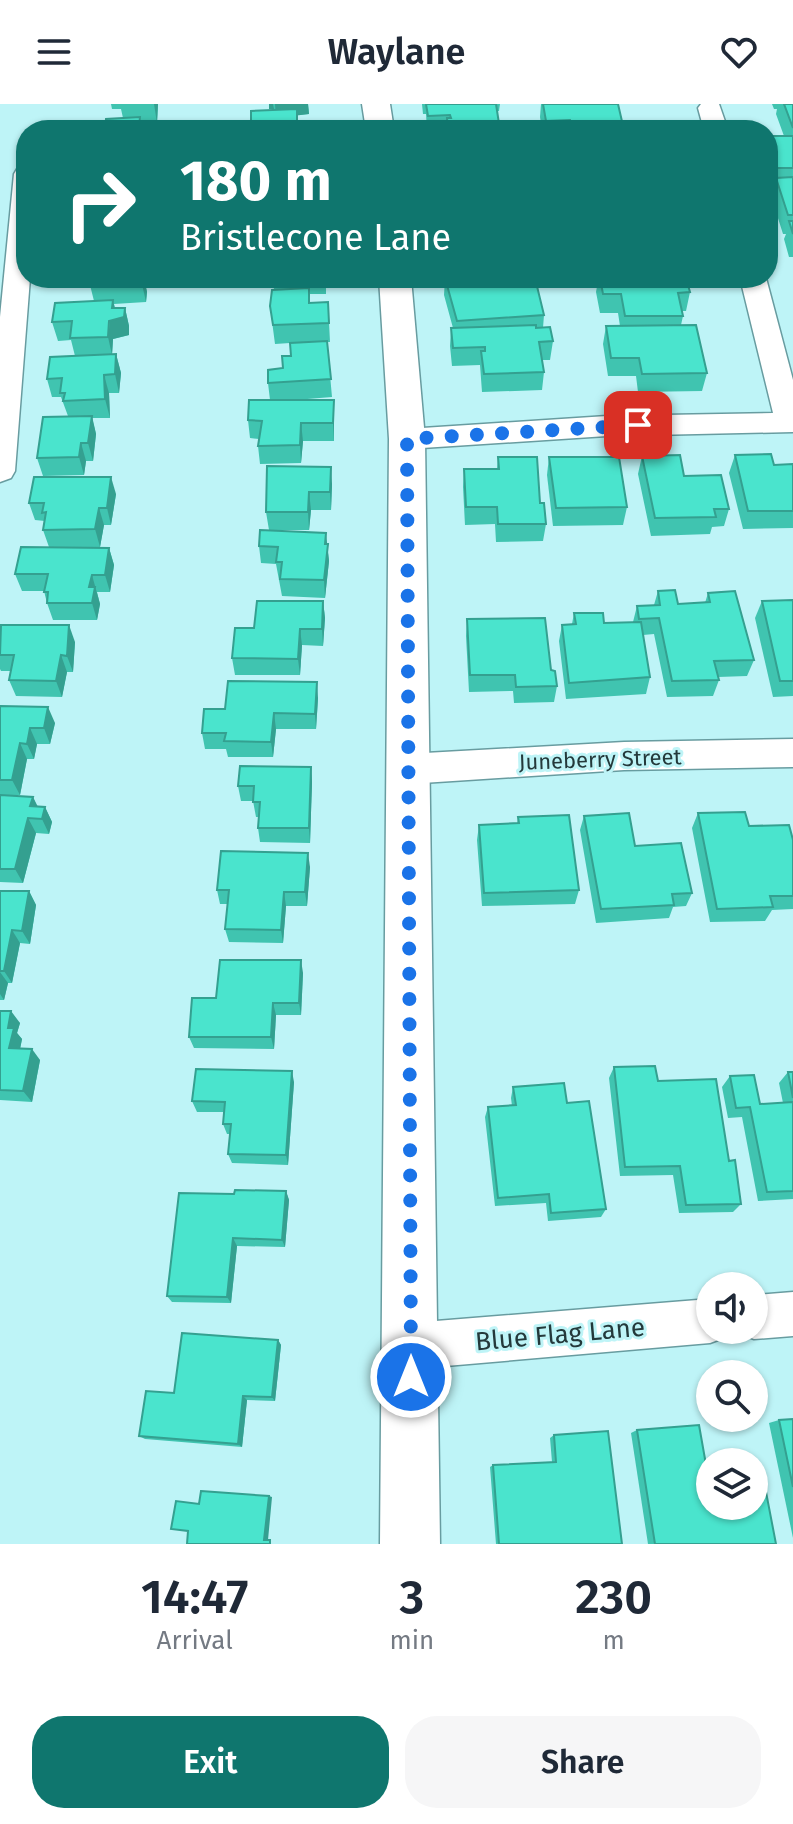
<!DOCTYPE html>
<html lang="en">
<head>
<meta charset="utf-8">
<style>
  body { margin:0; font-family:"Fira Sans",sans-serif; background:#f6f6f7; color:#1f2937; height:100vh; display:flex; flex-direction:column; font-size:30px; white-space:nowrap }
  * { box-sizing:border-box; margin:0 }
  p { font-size:26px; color:#747a83 }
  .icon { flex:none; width:44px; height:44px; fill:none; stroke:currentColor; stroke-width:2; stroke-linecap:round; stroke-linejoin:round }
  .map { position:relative; height:1440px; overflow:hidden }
  .side { display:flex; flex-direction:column; background:#fff; flex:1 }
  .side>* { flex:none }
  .top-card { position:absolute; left:16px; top:16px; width:762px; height:168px; border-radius:32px; box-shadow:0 2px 6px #0004; background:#0f766e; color:#fff; overflow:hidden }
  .fabs { position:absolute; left:696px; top:1168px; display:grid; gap:16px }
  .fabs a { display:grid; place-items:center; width:72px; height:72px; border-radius:50%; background:#fff; box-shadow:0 2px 6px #0004; font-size:40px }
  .pin { position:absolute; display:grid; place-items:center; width:68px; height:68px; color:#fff; margin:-34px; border-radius:16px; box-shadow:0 4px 12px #0006 }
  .me { position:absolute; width:88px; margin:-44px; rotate:0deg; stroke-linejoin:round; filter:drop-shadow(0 0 6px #0008) }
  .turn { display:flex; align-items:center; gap:28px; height:168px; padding:0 32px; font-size:36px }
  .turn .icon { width:104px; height:104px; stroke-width:2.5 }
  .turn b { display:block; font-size:56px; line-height:68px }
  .eta { display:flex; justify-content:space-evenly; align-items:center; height:136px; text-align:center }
  .eta b { font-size:48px; font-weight:600; line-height:56px }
  .button { display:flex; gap:16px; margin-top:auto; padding:16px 32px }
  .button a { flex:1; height:92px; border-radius:32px; background:#0f766e; color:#fff; font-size:32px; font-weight:600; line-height:92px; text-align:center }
  .button a+a { background:#f6f6f7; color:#1f2937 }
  header { display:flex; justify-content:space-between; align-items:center; height:104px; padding:0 32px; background:#fff; font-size:36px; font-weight:600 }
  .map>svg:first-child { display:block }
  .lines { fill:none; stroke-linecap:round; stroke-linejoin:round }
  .minor-casing { stroke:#689ca0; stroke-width:3 }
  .tertiary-casing { stroke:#689ca0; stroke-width:3 }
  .minor { fill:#fff; fill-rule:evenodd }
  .tertiary { fill:#fff; fill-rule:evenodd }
  .wall { fill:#40c4b0 }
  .shaded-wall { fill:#34a090 }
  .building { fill:#4ae4cd; stroke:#34a090; stroke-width:2 }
  .route { stroke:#1a73e8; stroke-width:14; stroke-dasharray:0 25.2 }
  .labels { text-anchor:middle; stroke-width:6; stroke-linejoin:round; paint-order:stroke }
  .street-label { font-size:22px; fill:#24393b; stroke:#bef4f7 }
  .near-street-label { font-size:26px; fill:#24393b; stroke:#bef4f7 }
</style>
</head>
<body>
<header><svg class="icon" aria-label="menu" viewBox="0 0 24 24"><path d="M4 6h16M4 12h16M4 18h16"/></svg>Waylane<svg class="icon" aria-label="heart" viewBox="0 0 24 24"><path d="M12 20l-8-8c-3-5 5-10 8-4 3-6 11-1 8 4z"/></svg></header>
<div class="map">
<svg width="793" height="1440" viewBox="0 0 793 1440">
  <rect width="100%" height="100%" fill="#bef4f7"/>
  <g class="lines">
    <g class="minor-casing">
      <g id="minor">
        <polygon points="701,0 719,0 728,26 704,26 698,4"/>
        <polygon points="26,63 26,174 30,174 15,367 11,374 0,378 0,213 14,70 17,65"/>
        <polygon points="740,174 766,174 793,276 793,328 607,332 407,345 397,342 392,335 397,328 407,325 607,312 773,309"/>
        <polygon points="793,635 793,663 624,666 407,680 395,675 389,665 395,655 407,650 624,638"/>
        <polygon points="793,1188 793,1232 754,1235 738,1229 737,1226 754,1226 754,1191"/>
        <polygon points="710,1195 710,1226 729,1226 726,1233 710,1239 411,1265 395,1258 388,1242 395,1226 411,1219"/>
      </g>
    </g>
    <g class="tertiary-casing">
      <g id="tertiary">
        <polygon points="362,0 390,0 394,26 366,26"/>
        <polygon points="379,174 411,174 425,335 440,1440 380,1440 389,335"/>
      </g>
    </g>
    <use href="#minor" class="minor"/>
    <use href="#tertiary" class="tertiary"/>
  </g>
  <g class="wall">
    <polygon points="111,0 158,0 157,19 141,19 144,26 105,26 123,14 121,5 112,5"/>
    <polygon points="269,0 308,0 309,10 297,11 298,20 317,26 251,26 251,7 274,6 274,5 269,5"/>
    <polygon points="422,0 500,0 499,7 497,7 500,26 427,26 426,10 423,10"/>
    <polygon points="541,0 618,0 624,26 542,26 540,13"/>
    <polygon points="772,0 793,0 793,153 789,153 784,135 786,130 783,130 771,92 773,83 768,83 768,32 784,32 776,10 777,5 774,5"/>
    <polygon points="64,174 144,174 147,188 146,198 114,200 115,204 125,204 129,222 129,231 113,235 112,251 116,250 121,269 119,289 109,289 110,314 92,314 96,330 93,357 86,357 84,371 43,372 37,354 68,312 61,293 52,293 47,275 75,252 71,236 58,237 52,218 94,197 90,181 66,182"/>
    <polygon points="273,174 326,174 326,190 309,190 310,199 328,198 330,238 327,238 332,293 295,296 334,296 334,337 303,337 301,359 260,360 258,342 259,335 250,334 248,316 270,296 268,279 283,264 291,252 290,239 275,240 270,202 274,186"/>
    <polygon points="445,174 544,211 543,224 553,237 550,256 542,256 544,268 542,286 482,288 480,261 452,262 450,242 451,224 453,224 444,191"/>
    <polygon points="593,174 686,174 690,188 686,207 682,207 683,212 681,221 707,269 702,287 638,288 636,272 608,272 603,240 606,222 620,222 618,209 600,209 596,188 598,177 593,177"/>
    <polygon points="735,351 774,361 793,360 793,424 743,425 729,369"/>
    <polygon points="642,352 684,372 729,405 724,422 712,423 710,430 651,432 638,370"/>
    <polygon points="498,353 540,399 546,420 543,437 496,438 495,420 465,421 463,383 464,365 497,365"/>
    <polygon points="549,353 627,403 623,421 553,422 547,371"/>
    <polygon points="267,362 332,380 331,406 311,406 309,426 269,426 266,408"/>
    <polygon points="116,390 111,421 104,421 100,443 49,443 43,426 45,417 35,416 29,399"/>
    <polygon points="327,440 329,457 325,494 282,492 276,460 261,459 259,442"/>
    <polygon points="109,444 114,461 110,488 97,488 100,500 97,516 53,516 47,499 44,487 22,487 15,470"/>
    <polygon points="658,487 678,500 705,499 708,489 754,556 747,572 718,573 719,576 713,592 667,593 654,530 643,531 650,573 646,590 566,595 559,537 562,521 572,520 574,509 604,519 633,518 637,502 654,501"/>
    <polygon points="793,496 793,592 773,593 755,514 762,497"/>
    <polygon points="323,497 325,514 323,542 302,541 300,571 235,571 232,554 254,524"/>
    <polygon points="467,515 551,566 557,582 554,598 514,599 513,587 469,588 466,532"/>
    <polygon points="0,523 75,538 73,568 67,568 62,593 16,592 9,576 11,567 1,567 0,565"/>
    <polygon points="318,594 316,625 276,625 273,653 228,653 226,645 205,645 202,629 225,605"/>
    <polygon points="0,602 55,619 50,640 37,640 34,655 27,655 20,691 0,691"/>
    <polygon points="311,663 312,678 310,739 260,738 258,724 259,713 256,713 253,697 241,697 238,682"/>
    <polygon points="0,691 33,693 37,703 45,703 52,718 49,730 36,729 23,779 0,778"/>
    <polygon points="698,709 749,722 793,736 793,805 772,806 765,817 710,818 692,724"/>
    <polygon points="584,712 635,742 692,789 686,802 673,803 669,814 596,819 580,726"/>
    <polygon points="518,713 579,786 575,800 482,802 477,736 479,721 517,720"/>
    <polygon points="310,763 307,802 286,802 283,839 229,838 225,825 228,800 220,800 217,786"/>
    <polygon points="0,787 29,787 36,801 30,840 20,839 12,879 8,879 4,896 0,896"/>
    <polygon points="303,869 301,911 276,911 274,945 194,944 189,933 216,894"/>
    <polygon points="0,907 20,919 17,929 22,935 20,945 40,956 32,998 0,996"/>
    <polygon points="614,963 658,977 729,1057 741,1100 733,1108 679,1109 673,1071 620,1072 609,974"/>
    <polygon points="788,968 793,968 793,1095 758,1097 742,1013 728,1014 722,983 730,972 760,1000 783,999 779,979"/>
    <polygon points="294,978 288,1061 232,1059 228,1050 230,1030 227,1030 223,1020 224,1008 197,1008 192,997"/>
    <polygon points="513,983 567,999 606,1105 601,1113 548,1117 546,1099 495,1102 485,1013 488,1003 512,1002 511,994"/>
    <polygon points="286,1087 289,1096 285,1143 237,1142 231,1199 172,1198 167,1192 234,1090"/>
    <polygon points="278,1236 281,1241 275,1297 247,1296 242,1343 145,1335 139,1332 174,1289"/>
    <polygon points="793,1315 793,1434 769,1319 779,1316"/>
    <polygon points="637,1326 708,1372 776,1440 648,1440 631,1329"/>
    <polygon points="554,1331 622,1440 496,1440 490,1363 493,1361 552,1358 550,1334"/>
  </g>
  <g class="shaded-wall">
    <polygon points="154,0 158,0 157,19"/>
    <polygon points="269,0 273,0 274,5 269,5"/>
    <polygon points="275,0 308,0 309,10 276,14"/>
    <polygon points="143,174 144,174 147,188 146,198 142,180"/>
    <polygon points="113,196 117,215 125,204 129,222 129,231 113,235 112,251 108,233"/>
    <polygon points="116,250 121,269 119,289 115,270"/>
    <polygon points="104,271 109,289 110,314 105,295"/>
    <polygon points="334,296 334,337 333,319"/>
    <polygon points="92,312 96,330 93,357 88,339"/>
    <polygon points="301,319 303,337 301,359 300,341"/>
    <polygon points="81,339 86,357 84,371 79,353"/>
    <polygon points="331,363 332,380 331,406 330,388"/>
    <polygon points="111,373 116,390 111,421 107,404"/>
    <polygon points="309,388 311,406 309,426 308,408"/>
    <polygon points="99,404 104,421 100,443 95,425"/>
    <polygon points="326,429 329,457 325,494 324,476"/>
    <polygon points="109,444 114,461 110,488 105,471"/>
    <polygon points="92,471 100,500 97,516 92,499 89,483"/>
    <polygon points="323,497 325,514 323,542 322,525"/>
    <polygon points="69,521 75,538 73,568 67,552"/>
    <polygon points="300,525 302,541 300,571 298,555"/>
    <polygon points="61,551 67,568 62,593 56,577"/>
    <polygon points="317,578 318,594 316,625 315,610"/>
    <polygon points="48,603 55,619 50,640 44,624"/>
    <polygon points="274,609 276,625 273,653 271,638"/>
    <polygon points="30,624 37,640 34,655 27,640"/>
    <polygon points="20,639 27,655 20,691 12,676"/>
    <polygon points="311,663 312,678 310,739 309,724"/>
    <polygon points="33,693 40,707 30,702"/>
    <polygon points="45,703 52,718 49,730 42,715"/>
    <polygon points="28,714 36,729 23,779 15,765"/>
    <polygon points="308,749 310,763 307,802 305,788"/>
    <polygon points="29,787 36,801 30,840 22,827"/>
    <polygon points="284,788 286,802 283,839 281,826"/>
    <polygon points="12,826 20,839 12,879 4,867"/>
    <polygon points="301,856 303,869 301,911 299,899"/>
    <polygon points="0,868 8,879 4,896 0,890"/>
    <polygon points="273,899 276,911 274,945 271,933"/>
    <polygon points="11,907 20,919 17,929 22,935 18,955 9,944 8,924"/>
    <polygon points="32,945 40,956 32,998 23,987"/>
    <polygon points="292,967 294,978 288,1061 286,1051"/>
    <polygon points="286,1087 289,1096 285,1143 282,1136"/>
    <polygon points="233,1134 237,1142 231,1199 227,1193"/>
    <polygon points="278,1236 281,1241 275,1297 272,1293"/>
    <polygon points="243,1292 247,1296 242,1343 238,1340"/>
    <polygon points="269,1392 272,1393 268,1436 264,1436"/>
  </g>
  <g class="building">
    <polygon points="426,0 496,0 500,26 448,26 447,14 451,14 450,11 428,12"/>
    <polygon points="543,0 618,0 624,26 572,26 570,16 546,17"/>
    <polygon points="784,0 793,0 793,24"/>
    <polygon points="297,5 297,20 317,19 317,26 259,26 259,22 251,23 251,7"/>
    <polygon points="140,13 139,23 143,23 143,26 105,26 106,15"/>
    <polygon points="768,32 793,32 793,64 771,64 768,50 773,50"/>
    <polygon points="793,73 793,111 788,111 776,74"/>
    <polygon points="789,117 793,117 793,130"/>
    <polygon points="90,174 143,174 142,180 91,182"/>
    <polygon points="445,174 535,174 544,211 457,217"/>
    <polygon points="600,174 686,174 690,188 678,189 683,212 625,212 621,190 603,190"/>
    <polygon points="309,184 309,199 328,198 329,219 273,221 270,202 272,186"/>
    <polygon points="113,196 112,204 125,204 124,213 109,217 108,233 70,234 72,217 52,218 55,199"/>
    <polygon points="536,221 536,224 550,223 553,237 539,238 544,268 484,270 481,247 485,247 485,243 453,244 451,224"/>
    <polygon points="696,221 707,269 642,270 639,254 611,254 606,222"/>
    <polygon points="327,237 331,275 268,279 268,266 283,264 282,252 291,252 290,239"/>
    <polygon points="116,250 115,270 104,271 105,295 63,297 65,289 60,289 62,274 47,275 50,253"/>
    <polygon points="249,296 334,296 333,319 301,319 300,341 258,342 262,317 248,316"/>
    <polygon points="92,312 88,339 81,339 79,353 37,354 43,313"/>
    <polygon points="771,350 774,361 793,360 793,407 748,407 735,351"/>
    <polygon points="680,351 684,372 721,371 729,405 714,405 716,413 655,414 642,352"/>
    <polygon points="498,353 537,353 540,399 544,399 546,420 498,420 497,403 466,403 464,365 499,365"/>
    <polygon points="549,353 619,353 627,403 556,404"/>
    <polygon points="267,362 331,363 330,388 309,388 308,408 266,408"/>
    <polygon points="34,373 111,373 107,404 99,404 95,425 43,426 46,408 42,409 44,399 29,399"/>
    <polygon points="260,426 326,429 325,440 328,440 324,476 280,475 282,458 276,458 278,443 259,442"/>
    <polygon points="21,443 109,444 105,471 92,471 89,483 95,483 92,499 47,499 48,488 44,488 48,470 15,470"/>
    <polygon points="675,486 678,500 710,498 708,489 735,487 754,556 714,557 719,576 672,577 659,514 639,515 637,502 660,501 658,487"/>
    <polygon points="793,496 793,577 780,577 762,497"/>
    <polygon points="257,497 323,497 322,525 300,525 298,555 232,554 235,524 254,524"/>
    <polygon points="574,509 603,509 604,519 641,518 650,573 569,579 562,521 576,520"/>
    <polygon points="545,514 551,566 555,567 557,582 516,583 515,571 470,571 467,515"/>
    <polygon points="1,521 69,521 67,552 61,551 56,577 9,576 14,551 0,551"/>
    <polygon points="228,577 317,578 315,610 274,609 271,638 224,637 226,629 202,629 204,605 225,605"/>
    <polygon points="0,602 48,603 44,624 30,624 27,640 20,639 12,676 0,676"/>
    <polygon points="240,662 311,663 309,724 258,724 260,698 253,698 254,682 238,682"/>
    <polygon points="0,691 33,693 30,702 45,703 42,715 28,714 15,765 0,765"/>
    <polygon points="745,708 749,722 789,721 793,736 793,792 770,792 773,803 717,805 698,709"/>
    <polygon points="629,709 635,742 681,739 692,789 672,790 674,801 601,805 584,712"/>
    <polygon points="569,711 579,786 484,789 479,721 519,719 518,713"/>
    <polygon points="221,747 308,749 305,788 284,788 281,826 225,825 229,786 217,786"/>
    <polygon points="0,787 29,787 22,827 12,826 4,867 0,867"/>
    <polygon points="220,856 301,856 299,899 273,899 271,933 189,933 192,894 216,894"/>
    <polygon points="0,907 11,907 8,924 14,924 9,944 32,945 23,987 0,986"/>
    <polygon points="655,962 658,977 716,975 729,1057 735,1056 741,1100 686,1101 680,1062 625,1063 614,963"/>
    <polygon points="196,965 292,967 286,1051 228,1050 231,1020 223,1020 225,998 192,997"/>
    <polygon points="788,968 793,968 793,994"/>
    <polygon points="754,971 760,1000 793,998 793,1087 767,1088 750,1003 736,1004 730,972"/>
    <polygon points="564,979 567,999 589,997 606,1105 551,1109 549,1090 498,1094 488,1003 516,1001 513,983"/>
    <polygon points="235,1086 286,1087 282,1136 233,1134 227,1193 167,1192 179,1089 234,1090"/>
    <polygon points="182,1229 278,1236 272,1293 243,1292 238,1340 139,1332 146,1287 174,1289"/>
    <polygon points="793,1315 793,1383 779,1316"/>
    <polygon points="699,1321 708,1372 710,1372 710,1402 754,1402 754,1368 762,1367 776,1440 655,1440 637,1326"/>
    <polygon points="608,1327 622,1440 499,1440 493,1361 556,1358 554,1331"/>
    <polygon points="201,1387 269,1392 264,1436 270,1436 270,1440 187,1440 188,1427 171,1425 176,1397 199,1400"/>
  </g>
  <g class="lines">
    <polyline class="route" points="411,1273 407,335 638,321"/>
  </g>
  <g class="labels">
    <g class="street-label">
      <text transform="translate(600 655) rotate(-2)" y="8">Juneberry Street</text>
    </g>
    <g class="near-street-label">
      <text transform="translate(560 1230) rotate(-5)" y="9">Blue Flag Lane</text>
    </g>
  </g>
</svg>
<div class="fabs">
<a><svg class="icon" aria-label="sound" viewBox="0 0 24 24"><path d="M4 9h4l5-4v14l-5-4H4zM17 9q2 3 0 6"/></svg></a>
<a><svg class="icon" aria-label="search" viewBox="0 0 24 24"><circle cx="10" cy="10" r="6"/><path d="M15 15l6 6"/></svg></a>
<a><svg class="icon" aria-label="layers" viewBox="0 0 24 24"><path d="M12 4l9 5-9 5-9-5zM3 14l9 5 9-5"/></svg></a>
</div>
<div class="pin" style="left:638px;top:321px;background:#d93025"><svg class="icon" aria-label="arrive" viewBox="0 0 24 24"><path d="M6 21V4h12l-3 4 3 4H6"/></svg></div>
<svg class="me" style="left:411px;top:1273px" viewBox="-20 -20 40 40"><circle r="17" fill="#1a73e8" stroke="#fff" stroke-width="3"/><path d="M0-11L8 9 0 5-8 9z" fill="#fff"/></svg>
<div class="top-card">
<div class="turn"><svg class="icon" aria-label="right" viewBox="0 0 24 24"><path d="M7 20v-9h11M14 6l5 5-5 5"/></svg><div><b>180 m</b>Bristlecone Lane</div></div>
</div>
</div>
<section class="side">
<div class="eta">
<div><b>14:47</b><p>Arrival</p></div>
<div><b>3</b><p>min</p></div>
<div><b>230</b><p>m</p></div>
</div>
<div class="button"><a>Exit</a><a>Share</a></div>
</section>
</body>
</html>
